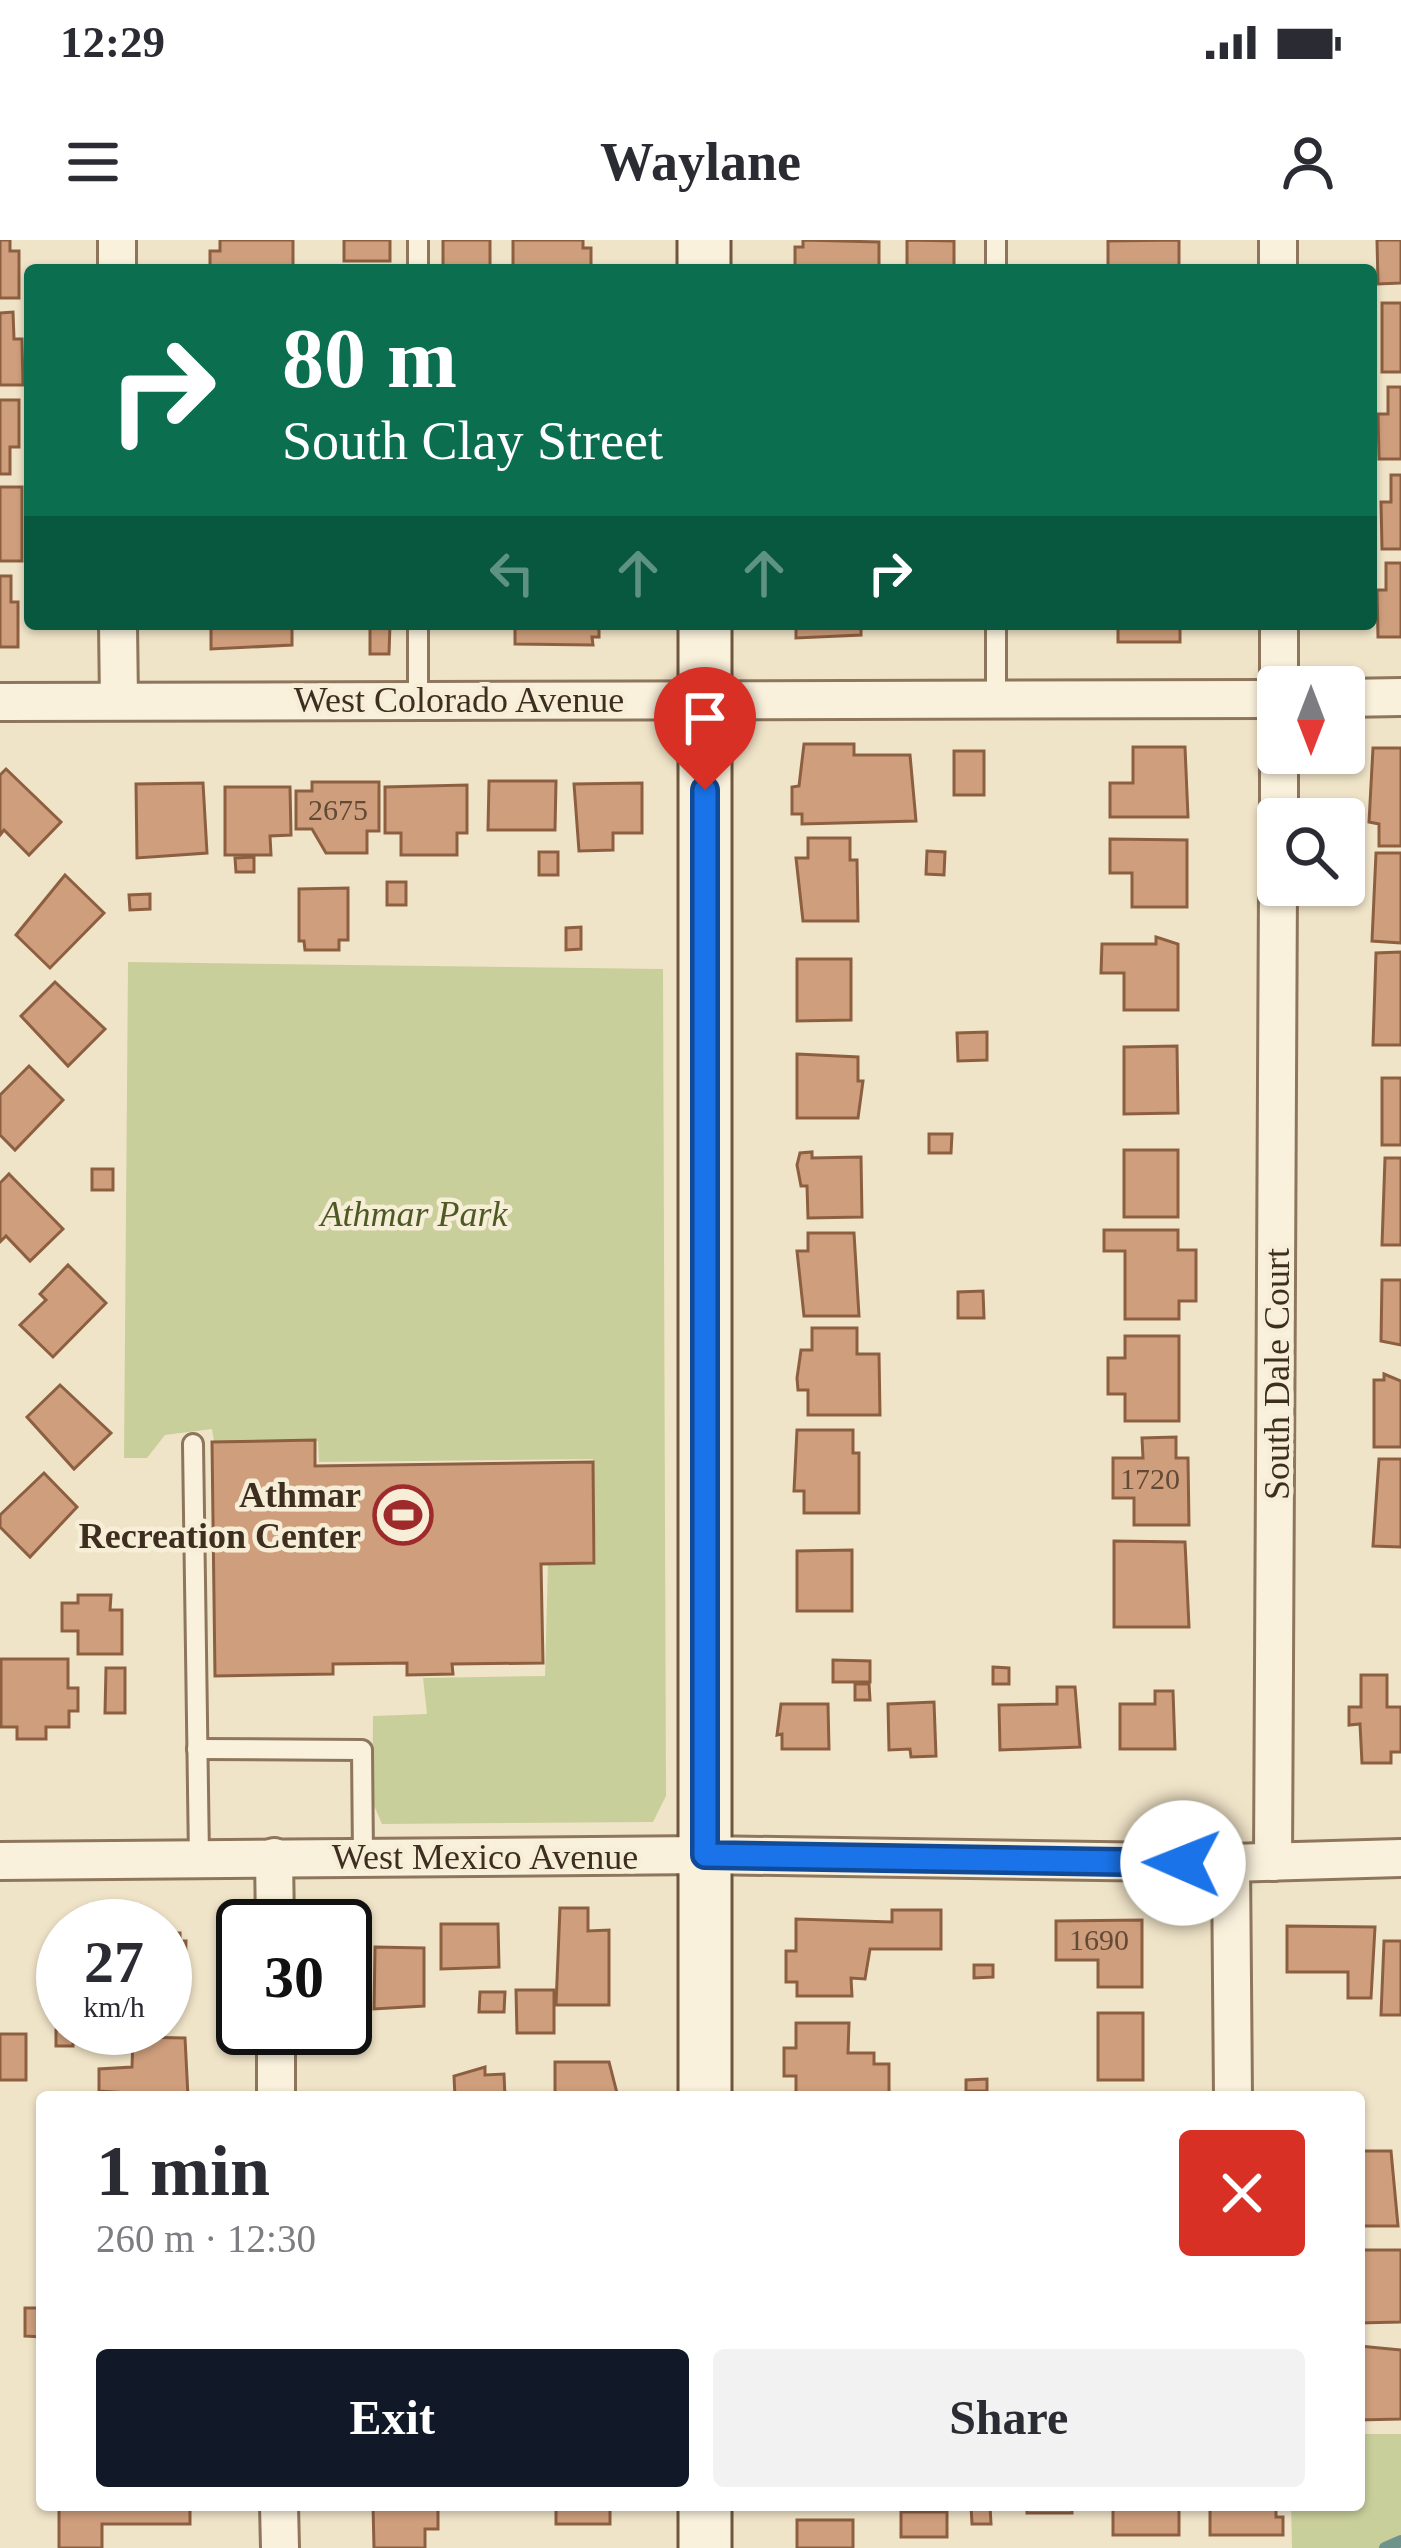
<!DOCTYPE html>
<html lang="en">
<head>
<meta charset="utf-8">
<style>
  body { margin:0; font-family:Georgia,serif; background:#f2f2f3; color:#2b2b33; height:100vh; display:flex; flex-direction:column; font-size:45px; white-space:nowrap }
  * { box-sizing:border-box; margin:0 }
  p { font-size:39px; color:#7c7c81 }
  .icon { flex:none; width:66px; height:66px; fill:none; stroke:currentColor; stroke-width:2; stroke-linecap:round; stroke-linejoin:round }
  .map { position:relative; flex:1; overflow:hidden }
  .sheet { position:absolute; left:36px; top:1851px; width:1329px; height:420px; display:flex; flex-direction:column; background:#fff; border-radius:12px; box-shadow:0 3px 9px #0004 }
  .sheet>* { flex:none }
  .guide { position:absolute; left:24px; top:24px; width:1353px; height:366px; border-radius:12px; box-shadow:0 3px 9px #0004; background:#0b6e4f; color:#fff; overflow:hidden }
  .needle { width:78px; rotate:180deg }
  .controls { position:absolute; left:1257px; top:426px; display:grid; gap:24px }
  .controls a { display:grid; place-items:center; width:108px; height:108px; border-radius:12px; background:#fff; box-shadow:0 3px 9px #0004; font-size:60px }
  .speed { position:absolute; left:36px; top:1659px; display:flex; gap:24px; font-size:60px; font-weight:700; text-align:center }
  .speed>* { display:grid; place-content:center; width:156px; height:156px; border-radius:50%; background:#fff; box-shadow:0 3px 9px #0004; line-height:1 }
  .speed small { font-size:30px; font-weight:400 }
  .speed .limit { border:6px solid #111; border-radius:18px; background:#fff; color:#111 }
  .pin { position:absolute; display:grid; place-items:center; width:102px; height:102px; color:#fff; margin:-123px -51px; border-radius:50% 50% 50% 0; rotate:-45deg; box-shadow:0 0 12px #0007 }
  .pin .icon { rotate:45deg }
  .me { position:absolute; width:132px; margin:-66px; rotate:271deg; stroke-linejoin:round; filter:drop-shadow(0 0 9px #0008) }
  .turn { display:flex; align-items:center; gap:42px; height:252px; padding:0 60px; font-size:54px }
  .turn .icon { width:156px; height:156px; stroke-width:2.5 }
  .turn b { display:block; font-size:84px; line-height:102px }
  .lanes { display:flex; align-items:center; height:114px; padding:0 60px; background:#0003; justify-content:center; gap:60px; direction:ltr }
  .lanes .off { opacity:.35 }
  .round { display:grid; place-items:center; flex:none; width:126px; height:126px; border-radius:12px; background:#f2f2f3 }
  .head { display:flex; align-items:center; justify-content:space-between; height:204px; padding:0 60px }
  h1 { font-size:72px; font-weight:700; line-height:90px }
  .cta { display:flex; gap:24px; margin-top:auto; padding:24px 60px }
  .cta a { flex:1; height:138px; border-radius:12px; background:#111827; color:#fff; font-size:48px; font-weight:700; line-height:138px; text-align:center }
  .cta a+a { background:#f2f2f3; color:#2b2b33 }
  .status { display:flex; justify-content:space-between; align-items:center; height:84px; padding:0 60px; background:#fff; direction:ltr }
  .status svg { height:33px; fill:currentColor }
  header { display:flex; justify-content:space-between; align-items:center; height:156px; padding:0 60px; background:#fff; font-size:54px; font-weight:700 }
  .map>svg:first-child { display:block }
  .green { fill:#c9cf9b }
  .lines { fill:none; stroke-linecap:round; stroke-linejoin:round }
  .stream { stroke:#6f938a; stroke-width:12 }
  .building { fill:#cf9f7d; stroke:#8d5f41; stroke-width:3 }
  .lane-casing { stroke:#8d765c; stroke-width:24 }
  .street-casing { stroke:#8d765c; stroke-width:42 }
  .secondary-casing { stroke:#6f573f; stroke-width:57 }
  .lane { stroke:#faf1dc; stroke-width:18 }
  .street { stroke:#faf1dc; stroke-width:36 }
  .secondary { stroke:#faf1dc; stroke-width:51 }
  .route-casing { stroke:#114b97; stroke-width:30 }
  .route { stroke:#1a73e8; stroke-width:21 }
  .labels { text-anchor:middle; stroke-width:9; stroke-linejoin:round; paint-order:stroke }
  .number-label { font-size:30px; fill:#624a37 }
  .street-label { font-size:36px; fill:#3d2e20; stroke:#f7eed8 }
  .park-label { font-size:36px; font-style:italic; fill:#4d5a26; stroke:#f7eed8 }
  .poi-label { font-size:36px; font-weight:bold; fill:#3d2e20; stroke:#f7eed8; text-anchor:end }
</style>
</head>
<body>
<div class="status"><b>12:29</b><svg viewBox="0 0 49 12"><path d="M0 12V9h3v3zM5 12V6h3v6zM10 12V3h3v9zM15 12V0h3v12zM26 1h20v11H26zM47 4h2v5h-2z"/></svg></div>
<header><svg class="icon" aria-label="menu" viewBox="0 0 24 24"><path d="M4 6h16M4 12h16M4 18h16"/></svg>Waylane<svg class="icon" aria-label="person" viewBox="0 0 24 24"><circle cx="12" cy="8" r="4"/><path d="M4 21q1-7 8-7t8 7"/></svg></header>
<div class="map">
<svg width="1401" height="2308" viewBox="0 0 1401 2308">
  <rect width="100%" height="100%" fill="#f0e4c8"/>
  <g class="green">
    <polygon points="128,722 663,729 666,1556 653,1582 382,1584 372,1561 373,1476 427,1474 423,1438 545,1436 548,1322 596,1324 593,1219 319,1222 318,1201 214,1202 212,1189 165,1195 147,1218 124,1218"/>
    <polygon points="1359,2194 1401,2194 1401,2308 1292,2308 1291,2265 1359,2265"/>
  </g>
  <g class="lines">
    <polyline class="stream" points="1385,2308 1401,2301"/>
  </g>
  <g class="building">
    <polygon points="0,0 10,0 10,11 19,11 19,58 0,58"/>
    <polygon points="220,0 293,0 293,30 210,30 210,11 220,11"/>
    <rect x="344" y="0" width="46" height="21"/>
    <rect x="443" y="0" width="47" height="30"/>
    <polygon points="513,0 583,0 583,8 591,8 591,30 513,30"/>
    <polygon points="803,0 879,2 879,30 795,30 795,7 803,7"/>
    <polygon points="907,0 954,1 954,30 907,30"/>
    <polygon points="1179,0 1179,30 1108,30 1108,1"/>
    <polygon points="1377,0 1401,0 1401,43 1378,44"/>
    <rect x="1382" y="63" width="19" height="69"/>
    <polygon points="13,72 14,99 22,99 23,145 0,145 0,73"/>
    <polygon points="1388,147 1401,147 1401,219 1379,219 1378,174 1388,174"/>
    <polygon points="0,160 19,160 19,207 10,207 10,234 0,234"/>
    <polygon points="1391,235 1401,235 1401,309 1382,309 1381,262 1391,262"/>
    <rect x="0" y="247" width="22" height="74"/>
    <polygon points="1386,323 1401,323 1401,397 1378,397 1377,350 1386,350"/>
    <polygon points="0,336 11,336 11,362 18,362 18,407 0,407"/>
    <polygon points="211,384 292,384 292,405 211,409"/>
    <polygon points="370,384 390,384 389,414 370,414"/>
    <polygon points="515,384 599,384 599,397 592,397 593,405 515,404"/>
    <polygon points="796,384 861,384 861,395 796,398"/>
    <rect x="1118" y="384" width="62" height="18"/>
    <polygon points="804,504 854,504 854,515 910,515 916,581 802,584 802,574 792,574 792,547 799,546"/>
    <polygon points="1133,507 1185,507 1188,577 1110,577 1110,543 1133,543"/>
    <polygon points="1373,508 1401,508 1401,606 1379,606 1379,584 1369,582"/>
    <rect x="954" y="511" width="30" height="44"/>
    <polygon points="6,529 61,582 29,615 4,590 0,595 0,535"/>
    <polygon points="489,541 556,541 555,590 488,590"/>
    <polygon points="312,542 379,542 379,591 367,591 367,613 326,613 312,589 296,589 296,551 312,551"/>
    <polygon points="203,543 207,613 137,618 136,544"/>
    <polygon points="642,543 642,593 613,593 613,610 579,611 574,544"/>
    <polygon points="467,545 467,593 457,593 457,615 401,615 401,593 385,593 385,547"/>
    <polygon points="225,547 290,547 291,595 270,596 271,615 225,615"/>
    <polygon points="808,598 850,598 850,620 857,620 858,681 803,681 796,618 808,618"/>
    <polygon points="1110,599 1187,600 1187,667 1132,667 1132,633 1110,633"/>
    <polygon points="927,611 945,612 944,635 926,634"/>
    <rect x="539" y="612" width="19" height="23"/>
    <polygon points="1376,613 1401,613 1401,703 1372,701"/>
    <polygon points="254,617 254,632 236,632 235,618"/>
    <polygon points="65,635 104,673 50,728 16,695"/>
    <rect x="387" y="642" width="19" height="23"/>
    <polygon points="348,648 348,700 339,700 339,710 305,710 304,701 299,701 299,649"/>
    <polygon points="150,654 150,669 130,670 129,655"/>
    <polygon points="581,687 581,709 566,710 566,688"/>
    <polygon points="1156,697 1178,704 1178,770 1124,770 1124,733 1101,733 1102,704 1156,704"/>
    <polygon points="1401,712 1401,805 1373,805 1376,713"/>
    <polygon points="797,719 851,719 851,780 797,781"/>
    <polygon points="55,742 105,789 68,826 21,776"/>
    <polygon points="987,792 987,820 958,821 957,793"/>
    <polygon points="1177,806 1178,873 1124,874 1124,807"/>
    <polygon points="797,814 858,817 858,841 863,841 858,878 797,878"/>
    <polygon points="29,826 63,860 15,910 0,895 0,855"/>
    <rect x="1382" y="838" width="19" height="67"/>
    <polygon points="929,894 952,894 951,913 929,913"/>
    <rect x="1124" y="910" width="54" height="67"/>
    <polygon points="812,912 812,918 861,917 862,977 808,978 807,946 801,946 797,925 800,913"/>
    <polygon points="1385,918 1401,918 1401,1005 1382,1005"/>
    <rect x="92" y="929" width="21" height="21"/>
    <polygon points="9,934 63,989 30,1021 6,996 0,1002 0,943"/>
    <polygon points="1104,990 1178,990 1178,1010 1196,1010 1196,1061 1179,1061 1179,1079 1125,1079 1125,1011 1104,1011"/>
    <polygon points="808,993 854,993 859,1076 804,1076 797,1011 808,1011"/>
    <polygon points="68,1025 106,1063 53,1117 20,1085 46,1060 40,1054"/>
    <polygon points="1382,1040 1401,1040 1401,1105 1381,1101"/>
    <polygon points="983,1051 984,1078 958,1078 958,1052"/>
    <polygon points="812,1088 857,1088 857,1114 879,1114 880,1175 808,1175 808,1150 798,1150 797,1138 801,1110 812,1110"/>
    <polygon points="1125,1096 1179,1096 1179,1181 1125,1181 1125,1154 1108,1154 1108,1118 1125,1118"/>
    <polygon points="1384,1134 1401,1141 1401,1207 1374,1207 1374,1140 1384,1140"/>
    <polygon points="60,1145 111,1193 74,1229 27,1177"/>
    <polygon points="797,1190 853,1190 853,1213 859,1213 859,1273 804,1273 804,1251 794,1251"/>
    <polygon points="1176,1197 1176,1218 1188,1218 1189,1285 1134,1285 1134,1258 1113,1258 1113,1218 1143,1218 1142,1198"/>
    <polygon points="315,1200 315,1226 593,1222 594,1323 541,1324 543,1423 452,1424 453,1434 407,1435 407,1423 333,1424 333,1434 215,1436 212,1202"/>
    <polygon points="1379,1219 1401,1219 1401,1307 1373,1306"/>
    <polygon points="44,1233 77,1267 30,1317 0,1287 0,1275"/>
    <polygon points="1114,1301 1185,1302 1189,1387 1114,1387"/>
    <polygon points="852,1310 852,1371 797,1371 797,1311"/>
    <polygon points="78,1355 111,1355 110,1370 122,1370 122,1414 78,1414 78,1391 62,1391 62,1363 78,1363"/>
    <polygon points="1,1419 68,1419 68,1448 78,1448 78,1471 69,1471 69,1487 46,1487 46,1499 17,1499 17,1487 1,1487"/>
    <polygon points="833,1420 870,1421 870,1442 833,1442"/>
    <polygon points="993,1427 1009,1428 1009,1444 993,1444"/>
    <polygon points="106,1428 125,1428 125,1473 105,1473"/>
    <polygon points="1361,1435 1387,1435 1387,1467 1401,1467 1401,1512 1391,1512 1391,1523 1362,1523 1360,1484 1349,1485 1349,1467 1361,1467"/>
    <polygon points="855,1444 869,1444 870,1460 855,1460"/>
    <polygon points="1057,1447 1075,1447 1080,1507 1000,1510 999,1465 1057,1464"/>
    <polygon points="1155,1451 1173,1451 1175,1509 1120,1509 1120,1464 1155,1464"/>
    <polygon points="934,1462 936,1516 911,1517 910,1509 889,1510 888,1464"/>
    <polygon points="781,1464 828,1464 829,1509 782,1509 782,1494 777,1495"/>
    <polygon points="560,1668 588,1668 588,1691 609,1690 609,1765 556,1765"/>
    <polygon points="892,1670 941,1670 941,1709 870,1709 865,1739 851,1738 852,1756 797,1756 797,1742 786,1742 786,1711 796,1711 796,1679 892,1682"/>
    <polygon points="1142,1680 1142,1747 1098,1747 1098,1720 1056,1720 1056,1681"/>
    <polygon points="441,1684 498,1684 499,1727 441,1729"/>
    <polygon points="1287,1686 1375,1687 1371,1758 1348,1758 1348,1732 1287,1732"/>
    <polygon points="165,1693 180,1693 180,1701 186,1701 184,1763 165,1763"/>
    <polygon points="1384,1701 1401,1701 1401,1775 1381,1775"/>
    <polygon points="375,1707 424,1708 424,1766 374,1769"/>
    <polygon points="974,1725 993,1725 993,1737 974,1738"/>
    <polygon points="516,1750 554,1750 554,1793 517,1793"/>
    <polygon points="480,1752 505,1752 504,1772 479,1772"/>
    <rect x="1098" y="1773" width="45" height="67"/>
    <polygon points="796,1783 849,1783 848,1813 874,1813 874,1824 889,1824 889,1854 796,1856 796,1836 784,1836 784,1808 796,1808"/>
    <polygon points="73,1789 73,1806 56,1806 56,1790"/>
    <rect x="0" y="1794" width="26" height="46"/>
    <polygon points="133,1797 185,1798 188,1857 99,1851 99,1829 132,1827"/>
    <polygon points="555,1822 609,1822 618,1857 555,1857"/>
    <polygon points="485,1827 485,1835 504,1834 505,1857 455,1857 454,1836"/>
    <polygon points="987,1839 987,1851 966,1851 966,1840"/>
    <polygon points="1359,1911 1391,1911 1398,1986 1359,1986"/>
    <polygon points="1359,2010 1401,2010 1401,2082 1359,2083"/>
    <polygon points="25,2068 42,2068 42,2097 25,2096"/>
    <polygon points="1359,2106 1401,2110 1401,2179 1359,2180"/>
    <polygon points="59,2265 190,2265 190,2284 102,2284 102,2308 59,2308"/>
    <polygon points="373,2265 438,2265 438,2289 425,2289 425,2308 374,2308"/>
    <rect x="556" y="2265" width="54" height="19"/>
    <polygon points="971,2265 990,2265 991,2284 972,2284"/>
    <rect x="1027" y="2265" width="45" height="8"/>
    <rect x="1113" y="2265" width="66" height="30"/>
    <polygon points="1210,2265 1276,2265 1276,2277 1283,2277 1283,2295 1210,2295"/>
    <rect x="901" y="2272" width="46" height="25"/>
    <rect x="797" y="2280" width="56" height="28"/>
  </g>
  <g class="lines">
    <g class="lane-casing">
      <g id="lane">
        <polyline points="996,0 996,30"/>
        <polyline points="418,30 418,0"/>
        <polyline points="996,384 996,459"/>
        <polyline points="418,459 418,384"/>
        <polyline points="193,1204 199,1618"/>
        <polyline points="197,1509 362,1510 363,1616"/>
      </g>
    </g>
    <g class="street-casing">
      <g id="street">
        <polyline points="117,0 117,30"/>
        <polyline points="1278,0 1278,30"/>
        <polyline points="118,384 119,461"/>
        <polyline points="1279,384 1279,447"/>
        <polyline points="1344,458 1401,457"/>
        <polyline points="0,462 1278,459"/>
        <polyline points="1279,579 1279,513"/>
        <polyline points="274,1617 275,1686"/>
        <polyline points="0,1621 705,1615 1231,1623 1401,1618"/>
        <polyline points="1273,1622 1278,645"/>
        <polyline points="1231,1623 1233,1857"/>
        <polyline points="276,1788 276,1857"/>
        <polyline points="279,2265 280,2308"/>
      </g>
    </g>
    <g class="secondary-casing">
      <g id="secondary">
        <polyline points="704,0 704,30"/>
        <polyline points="705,384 705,1857"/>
        <polyline points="705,2265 705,2308"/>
      </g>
    </g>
    <use href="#lane" class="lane"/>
    <use href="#street" class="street"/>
    <use href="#secondary" class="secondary"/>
  </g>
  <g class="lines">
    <g class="route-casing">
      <polyline id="route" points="705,550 705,1615 1183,1623"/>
    </g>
    <use href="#route" class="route"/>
  </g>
  <defs>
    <g id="stadium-ring" transform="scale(3)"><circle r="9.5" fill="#f7eed8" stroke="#9e2a2b" stroke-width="1.5"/><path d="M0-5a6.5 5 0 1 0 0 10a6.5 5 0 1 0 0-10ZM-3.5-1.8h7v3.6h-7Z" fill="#9e2a2b"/></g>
  </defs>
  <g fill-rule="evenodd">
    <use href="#stadium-ring" x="403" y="1275"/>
  </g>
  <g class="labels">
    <g class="number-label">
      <text x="338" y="580">2675</text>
      <text x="1150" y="1249">1720</text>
      <text x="1099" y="1710">1690</text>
    </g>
    <g class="street-label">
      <text x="459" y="472">West Colorado Avenue</text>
      <text transform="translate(1276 1134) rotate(-90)" y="13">South Dale Court</text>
      <text x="485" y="1629">West Mexico Avenue</text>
    </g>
    <g class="park-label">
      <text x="414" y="986">Athmar Park</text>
    </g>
    <g class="poi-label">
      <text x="361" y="1267">Athmar<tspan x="361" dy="41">Recreation Center</tspan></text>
    </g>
  </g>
</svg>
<div class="controls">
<a><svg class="needle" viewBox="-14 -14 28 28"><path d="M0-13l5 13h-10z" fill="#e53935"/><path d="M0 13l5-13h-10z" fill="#7c7c81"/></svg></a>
<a><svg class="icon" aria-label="search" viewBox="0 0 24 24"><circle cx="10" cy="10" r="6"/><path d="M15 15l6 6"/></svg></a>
</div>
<div class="speed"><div>27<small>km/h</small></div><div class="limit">30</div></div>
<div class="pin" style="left:705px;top:550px;background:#d93025"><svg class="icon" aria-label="arrive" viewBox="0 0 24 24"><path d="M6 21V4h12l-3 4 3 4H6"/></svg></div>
<svg class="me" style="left:1183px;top:1623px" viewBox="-20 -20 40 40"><circle r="19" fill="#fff"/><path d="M0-13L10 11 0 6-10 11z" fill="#1a73e8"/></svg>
<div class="guide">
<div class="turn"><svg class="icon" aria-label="right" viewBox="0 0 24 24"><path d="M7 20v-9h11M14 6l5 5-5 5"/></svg><div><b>80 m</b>South Clay Street</div></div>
<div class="lanes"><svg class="icon off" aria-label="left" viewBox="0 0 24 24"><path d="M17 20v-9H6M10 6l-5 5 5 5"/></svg><svg class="icon off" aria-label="ahead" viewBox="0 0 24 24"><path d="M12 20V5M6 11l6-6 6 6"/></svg><svg class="icon off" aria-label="ahead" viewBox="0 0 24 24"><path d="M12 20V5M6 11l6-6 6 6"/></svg><svg class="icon" aria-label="right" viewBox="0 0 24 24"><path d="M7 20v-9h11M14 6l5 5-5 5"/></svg></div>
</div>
<section class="sheet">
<div class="head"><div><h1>1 min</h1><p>260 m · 12:30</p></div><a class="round" style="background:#d93025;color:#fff"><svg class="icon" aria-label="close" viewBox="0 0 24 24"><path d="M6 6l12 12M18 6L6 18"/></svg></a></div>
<div class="cta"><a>Exit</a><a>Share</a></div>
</section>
</div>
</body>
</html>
